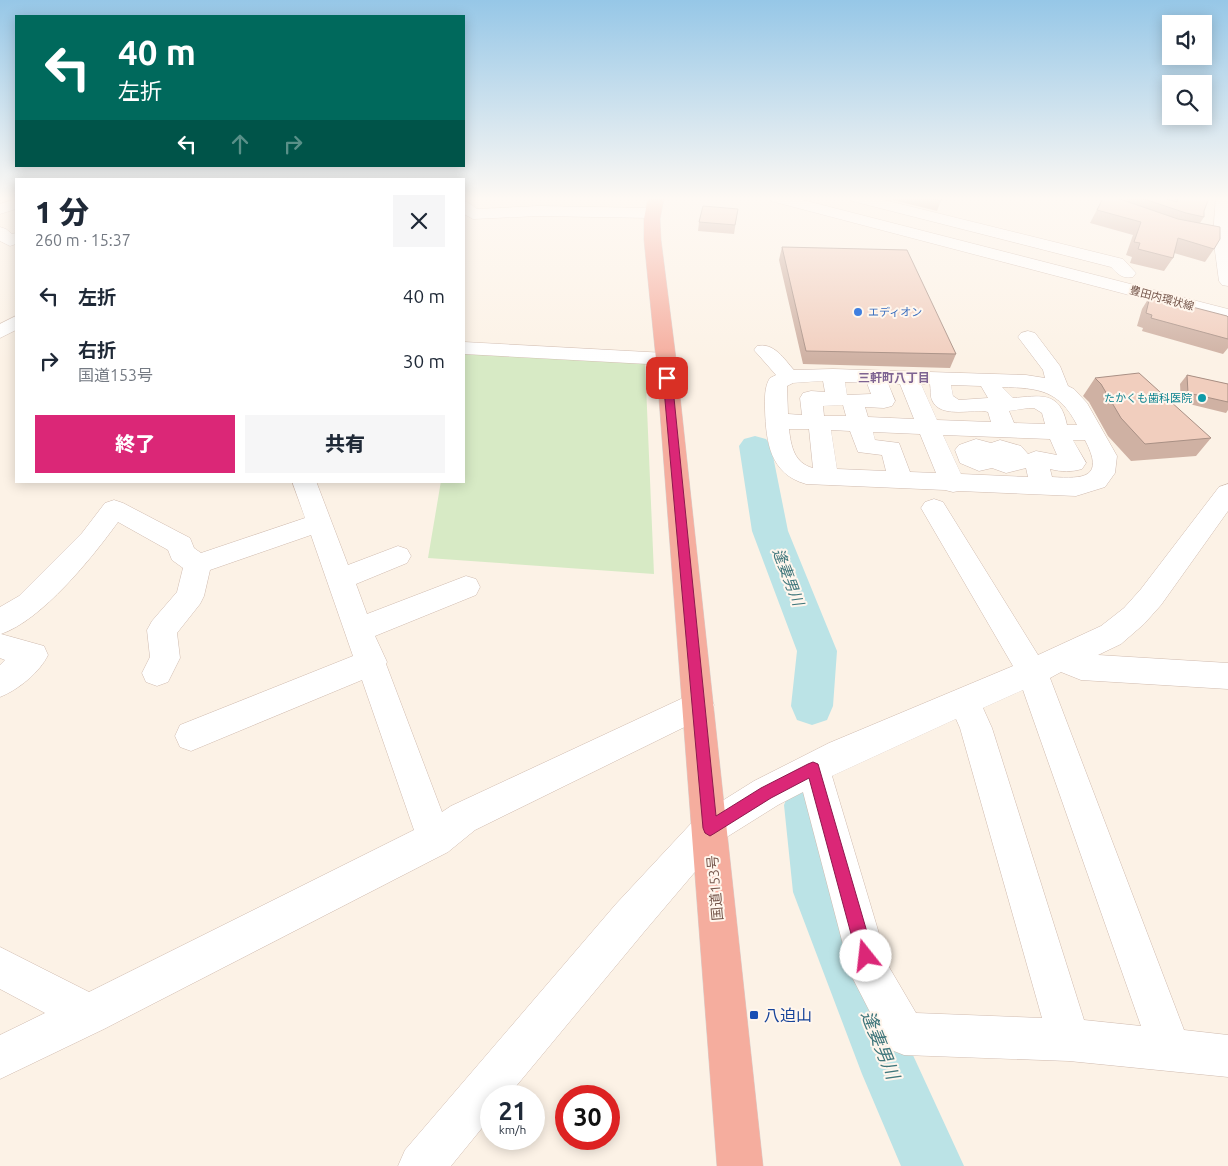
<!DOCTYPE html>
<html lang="ja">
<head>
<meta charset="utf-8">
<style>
  body { margin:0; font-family:Ubuntu,"Noto Sans JP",sans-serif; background:#f6f6f7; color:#1f2937; height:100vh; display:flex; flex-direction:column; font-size:19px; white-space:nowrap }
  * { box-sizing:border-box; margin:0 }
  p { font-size:16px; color:#747a83 }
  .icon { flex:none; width:28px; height:28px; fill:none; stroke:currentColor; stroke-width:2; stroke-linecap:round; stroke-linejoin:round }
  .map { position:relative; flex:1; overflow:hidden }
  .side { position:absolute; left:15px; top:178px; width:450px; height:305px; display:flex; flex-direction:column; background:#fff; border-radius:0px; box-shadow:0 2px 12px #0003 }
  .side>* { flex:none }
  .hud { position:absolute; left:15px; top:15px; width:450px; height:152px; border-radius:0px; box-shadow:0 2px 12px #0003; background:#00695c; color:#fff; overflow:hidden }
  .buttons { position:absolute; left:1162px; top:15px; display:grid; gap:10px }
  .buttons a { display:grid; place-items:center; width:50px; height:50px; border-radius:0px; background:#fff; box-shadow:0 2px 12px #0003; font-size:25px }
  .speed { position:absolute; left:480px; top:1085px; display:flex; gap:10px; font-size:25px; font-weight:700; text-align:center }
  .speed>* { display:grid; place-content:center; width:65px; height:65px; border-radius:50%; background:#fff; box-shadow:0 2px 12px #0003; line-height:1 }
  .speed small { font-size:12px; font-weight:400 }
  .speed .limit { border:8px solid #d22; background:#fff; color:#111 }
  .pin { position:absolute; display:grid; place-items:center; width:42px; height:42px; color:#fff; margin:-21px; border-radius:10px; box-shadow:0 2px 8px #0006 }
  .me { position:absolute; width:55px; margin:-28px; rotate:344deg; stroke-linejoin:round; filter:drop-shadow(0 0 4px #0008) }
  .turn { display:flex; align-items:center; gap:18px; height:105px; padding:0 20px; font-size:22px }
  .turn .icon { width:65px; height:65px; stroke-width:2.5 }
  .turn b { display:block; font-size:35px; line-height:42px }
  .lanes { display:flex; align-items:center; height:48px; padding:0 20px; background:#0003; justify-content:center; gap:25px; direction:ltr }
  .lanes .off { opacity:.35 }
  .round { display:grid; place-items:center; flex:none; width:52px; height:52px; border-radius:0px; background:#f6f6f7 }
  .head { display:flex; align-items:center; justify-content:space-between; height:85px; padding:0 20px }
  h1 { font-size:30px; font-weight:800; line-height:38px }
  .primary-button { display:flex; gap:10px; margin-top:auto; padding:10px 20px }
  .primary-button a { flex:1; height:58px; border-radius:0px; background:#db2777; color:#fff; font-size:20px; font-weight:800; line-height:58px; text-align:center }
  .primary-button a+a { background:#f6f6f7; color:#1f2937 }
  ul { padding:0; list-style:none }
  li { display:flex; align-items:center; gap:15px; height:65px; padding:0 20px }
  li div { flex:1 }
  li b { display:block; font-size:19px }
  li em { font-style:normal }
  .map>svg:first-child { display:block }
  .green { fill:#d7eac5 }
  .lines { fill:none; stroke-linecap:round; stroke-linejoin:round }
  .river { fill:#bbe3e6; fill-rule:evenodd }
  .minor-casing { stroke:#d0bbaf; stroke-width:1 }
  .highway-casing { stroke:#d8d0cd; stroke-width:1 }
  .minor { fill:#fff; fill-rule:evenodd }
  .highway { fill:#f5ad9e; fill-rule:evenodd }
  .wall { fill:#cfb1a3 }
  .building { fill:#f1cebe; stroke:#a99085 }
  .route { fill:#db2777; stroke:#8e194d }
  .shop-dot { fill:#3f7fe0; stroke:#fff6ed; stroke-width:2 }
  .culture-dot { fill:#0f9aa8; stroke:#fff6ed; stroke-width:2 }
  .transit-dot { fill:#1a4fb4; stroke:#fff6ed; stroke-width:2 }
  .labels { text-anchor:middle; stroke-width:4; stroke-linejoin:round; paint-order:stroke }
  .far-street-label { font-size:11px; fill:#75564b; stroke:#fff6ed }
  .far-shop-label { font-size:11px; fill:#366cbe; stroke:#fff6ed; text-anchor:start }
  .far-culture-label { font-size:11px; fill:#0d838f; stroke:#fff6ed; text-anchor:end }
  .far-neighbourhood-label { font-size:12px; font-weight:bold; fill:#7e6392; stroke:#fff6ed }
  .street-label { font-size:14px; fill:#75564b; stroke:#fff6ed }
  .water-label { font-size:15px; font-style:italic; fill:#3f767b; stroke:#fff6ed }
  .near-transit-label { font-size:16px; fill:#164399; stroke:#fff6ed; text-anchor:start }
  .near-water-label { font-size:18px; font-style:italic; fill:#3f767b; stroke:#fff6ed }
</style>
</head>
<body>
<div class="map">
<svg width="1228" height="1166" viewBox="0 0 1228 1166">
  <rect width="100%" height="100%" fill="#fcf2e6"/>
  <polygon class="green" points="465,354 645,361 654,574 428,558 441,481 464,481"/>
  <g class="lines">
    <g class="river">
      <polygon points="755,436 766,439 771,446 788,531 837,651 833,706 827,720 812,725 797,720 791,706 797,651 752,531 739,446 744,439"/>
      <polygon points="808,782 825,788 832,805 844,892 912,1053 964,1166 901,1166 862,1074 793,892 784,805 791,788"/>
    </g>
    <g class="minor-casing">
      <g id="minor">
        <polygon points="769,198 795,198 1228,309 1228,321 771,201"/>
        <path d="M850,198h26l247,61 13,14 -3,4c-11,2 -15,-3 -22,-10l-259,-66z"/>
        <polygon points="1216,198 1228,198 1228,286 1222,285 1219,281 1213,236"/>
        <polygon points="16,199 16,209 0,214 0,204"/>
        <polygon points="464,201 469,203 477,209 538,206 652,208 658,210 660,213 658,216 652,218 538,216 473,219 464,214"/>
        <polygon points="0,227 6,229 12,234 16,233 16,244 10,246 0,241"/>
        <polygon points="16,316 16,330 0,338 0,324"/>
        <path d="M1028,331l7,2 25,33 8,20 6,3 13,14 30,53 -2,17 -10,14 -29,9 -117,-5 -6,1 -8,-2 -139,-6c-36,-10 -40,-42 -41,-75 0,-10 -1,-22 5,-31l6,-3 -22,-25 3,-4c17,-4 27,13 37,24l39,-1 193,6 19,3 -2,-8 -25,-33 3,-4zM823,381l2,11 -14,-1 -8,2 -3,5 2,17 -14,-1 -1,-28 6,-3zM845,382l22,1 4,11 -24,1zM888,383l12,1 14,35 -46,-2 -3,-10 19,1 8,-2 3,-5zM921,384h9c1,6 0,12 2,16 7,18 38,10 52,11l4,1 3,10 -54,-2zM951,385l30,1 7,12 -29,2 -6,-4zM1002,387c37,1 57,3 75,38h-10c-7,-35 -27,-29 -54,-27zM843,405l3,11h-22l-1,-10zM1029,408h5l8,5 3,11 -31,-1 -5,-12zM789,429h20l4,39c-19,-5 -22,-22 -24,-39zM831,430l19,1 8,21 24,3 4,16 -49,-2zM873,432l47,2 16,39 -26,-1 -11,-29 -24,-3zM943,435l107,4 7,16 -21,-4 -8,3 -7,-8 -21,-6 -9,3 -15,-4 -17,6 -4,5 5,13 19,8 13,-3 14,5 20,-5 2,9 -67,-3zM1073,440h12c20,38 -1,39 -33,37l-2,-8c12,3 21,3 32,0l4,-6z"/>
        <polygon points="464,342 666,353 673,355 676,359 673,363 666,365 464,354"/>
        <path d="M292,481h24l32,84 50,-19 9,3 4,7 -4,7 -51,21 11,30 99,-38 10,3 4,8 -4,8 -101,41 12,26 -1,2 56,148 9,-6 247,-115 11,4 5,10 -5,10 -234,115 -27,22 -344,177 -104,50v-44l45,-22 -45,-24v-42l89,45 325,-162 -52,-150 -171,71 -11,-4 -5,-11 5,-11 173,-69 -42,-121 -101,35 -6,26 -4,8 -23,29 3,25 -12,24 -11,4 -11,-4 -4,-9 8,-16 -3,-27 5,-9 25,-29 6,-24 -11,-8 -4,-10 -50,-28c-26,36 -76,98 -117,112l43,12 4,9c-8,17 -30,35 -48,42v-32l5,-5 -5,-2v-51l19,-11 63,-63 23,-30 9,-3 9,3 67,35 4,10 7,5 104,-35z"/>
        <path d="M1228,484v27l-67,94 -17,19 -23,20 -23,11 130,8v26l-147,-9 -20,-8 -11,6 134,352 44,5v42l-159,-16 -165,-6 -15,-6 -38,-74 -48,-183 -25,13 -56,35 -78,92 -136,164h-17v21l-40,49h-53l7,-16 211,-246 82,-88 56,-35 75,-38 184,-77 -92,-158 4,-6 9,-3 9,3 95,153 63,-29 23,-18 17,-19 78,-102zM1023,690l118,336 -57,-6 -92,-292 -9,-20zM956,719l4,9 82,290 -126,-5 -27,-46 -57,-191z"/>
      </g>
    </g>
    <g class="highway-casing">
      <polygon id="highway" points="648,198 664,198 660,219 661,240 676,359 763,1166 717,1166 656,359 644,240 644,219"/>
    </g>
    <use href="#minor" class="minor"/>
    <use href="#highway" class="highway"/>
  </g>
  <g class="wall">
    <polygon points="885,198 942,198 937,211"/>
    <polygon points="1103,198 1125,201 1127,198 1163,198 1173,201 1175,198 1209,198 1204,211 1204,217 1200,223 1214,249 1205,262 1174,253 1173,258 1164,271 1130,263 1132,257 1126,255 1133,235 1090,223"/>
    <polygon points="738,209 734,234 698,231 699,222"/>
    <polygon points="782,247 956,354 950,368 803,364 779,260"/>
    <polygon points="1150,296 1228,317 1228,348 1223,354 1142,331 1143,328 1137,326 1142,309"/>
    <polygon points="1187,375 1228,384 1228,410 1226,413 1181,402 1180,384"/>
    <polygon points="1095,378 1211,438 1196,456 1131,461 1108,436 1089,402 1083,396"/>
  </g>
  <g class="building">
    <polygon points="930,198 942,198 941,201"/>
    <polygon points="1103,198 1117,198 1178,219 1220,227 1220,239 1214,249 1178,238 1173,258 1138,249 1140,243 1134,242 1141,222 1097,210"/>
    <polygon points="1141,198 1163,198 1177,202 1178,198 1209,198 1204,211 1204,217 1186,213"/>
    <polygon points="703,206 738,209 735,225 699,222"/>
    <polygon points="782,247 907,250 956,354 806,351"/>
    <polygon points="1150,296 1227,316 1228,317 1228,339 1151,318 1152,315 1146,313"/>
    <polygon points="1139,373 1211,438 1145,444 1121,418 1101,384 1095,378"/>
    <polygon points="1187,375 1228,384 1228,402 1188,393"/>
  </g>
  <linearGradient id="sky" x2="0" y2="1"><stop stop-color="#96c7e7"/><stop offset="0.55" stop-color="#fef9f4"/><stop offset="1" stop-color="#fef9f4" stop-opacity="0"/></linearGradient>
  <rect width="1228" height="361" fill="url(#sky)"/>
  <polygon class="route" points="667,375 672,378 716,816 761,788 808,764 813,762 818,764 874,956 871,962 866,964 860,962 857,956 809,778 771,798 715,833 710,836 705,833 703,828 663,378"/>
  <circle class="shop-dot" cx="858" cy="312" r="5"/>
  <circle class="culture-dot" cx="1202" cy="398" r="5"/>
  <rect class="transit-dot" x="749" y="1010" width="10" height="10" rx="2.5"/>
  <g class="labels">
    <g class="far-street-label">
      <text transform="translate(1162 298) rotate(15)" y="4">豊田内環状線</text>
    </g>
    <g class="far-shop-label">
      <text x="868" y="316">エディオン</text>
    </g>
    <g class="far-culture-label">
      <text x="1192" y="402">たかくも歯科医院</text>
    </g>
    <g class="far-neighbourhood-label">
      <text x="894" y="382">三軒町八丁目</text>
    </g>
    <g class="street-label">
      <text transform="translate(715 888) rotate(-95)" y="5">国道153号</text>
    </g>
    <g class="water-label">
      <text transform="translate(788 577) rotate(69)" y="5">逢妻男川</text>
    </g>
    <g class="near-transit-label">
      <text x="764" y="1021">八迫山</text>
    </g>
    <g class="near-water-label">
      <text transform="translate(880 1045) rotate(68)" y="6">逢妻男川</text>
    </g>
  </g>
</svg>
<div class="buttons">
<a><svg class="icon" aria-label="sound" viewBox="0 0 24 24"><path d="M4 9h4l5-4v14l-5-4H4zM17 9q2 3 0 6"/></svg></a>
<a><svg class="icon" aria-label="search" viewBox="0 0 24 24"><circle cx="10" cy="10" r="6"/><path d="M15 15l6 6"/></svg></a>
</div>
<div class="speed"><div>21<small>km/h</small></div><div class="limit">30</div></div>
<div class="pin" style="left:667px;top:378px;background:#d93025"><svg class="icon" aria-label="arrive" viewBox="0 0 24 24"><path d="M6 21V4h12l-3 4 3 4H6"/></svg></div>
<svg class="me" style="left:866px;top:956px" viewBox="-20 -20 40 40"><circle r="19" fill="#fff"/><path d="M0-13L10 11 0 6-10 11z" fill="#db2777"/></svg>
<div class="hud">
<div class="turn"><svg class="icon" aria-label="left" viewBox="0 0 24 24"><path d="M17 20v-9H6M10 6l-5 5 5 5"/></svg><div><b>40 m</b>左折</div></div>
<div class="lanes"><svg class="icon" aria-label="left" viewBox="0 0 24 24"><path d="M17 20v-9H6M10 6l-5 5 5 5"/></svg><svg class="icon off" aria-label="ahead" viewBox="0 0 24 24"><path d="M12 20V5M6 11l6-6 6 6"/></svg><svg class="icon off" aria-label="right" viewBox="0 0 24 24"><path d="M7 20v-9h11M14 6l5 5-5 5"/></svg></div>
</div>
<section class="side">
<div class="head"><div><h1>1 分</h1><p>260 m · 15:37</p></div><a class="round"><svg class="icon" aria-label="close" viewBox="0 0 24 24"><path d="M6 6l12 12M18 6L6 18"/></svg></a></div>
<ul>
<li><svg class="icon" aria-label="left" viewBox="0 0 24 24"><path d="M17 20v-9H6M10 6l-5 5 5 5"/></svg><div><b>左折</b></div><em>40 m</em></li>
<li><svg class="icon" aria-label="right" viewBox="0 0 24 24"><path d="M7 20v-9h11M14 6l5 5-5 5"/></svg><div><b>右折</b><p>国道153号</p></div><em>30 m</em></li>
</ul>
<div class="primary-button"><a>終了</a><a>共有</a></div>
</section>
</div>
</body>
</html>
